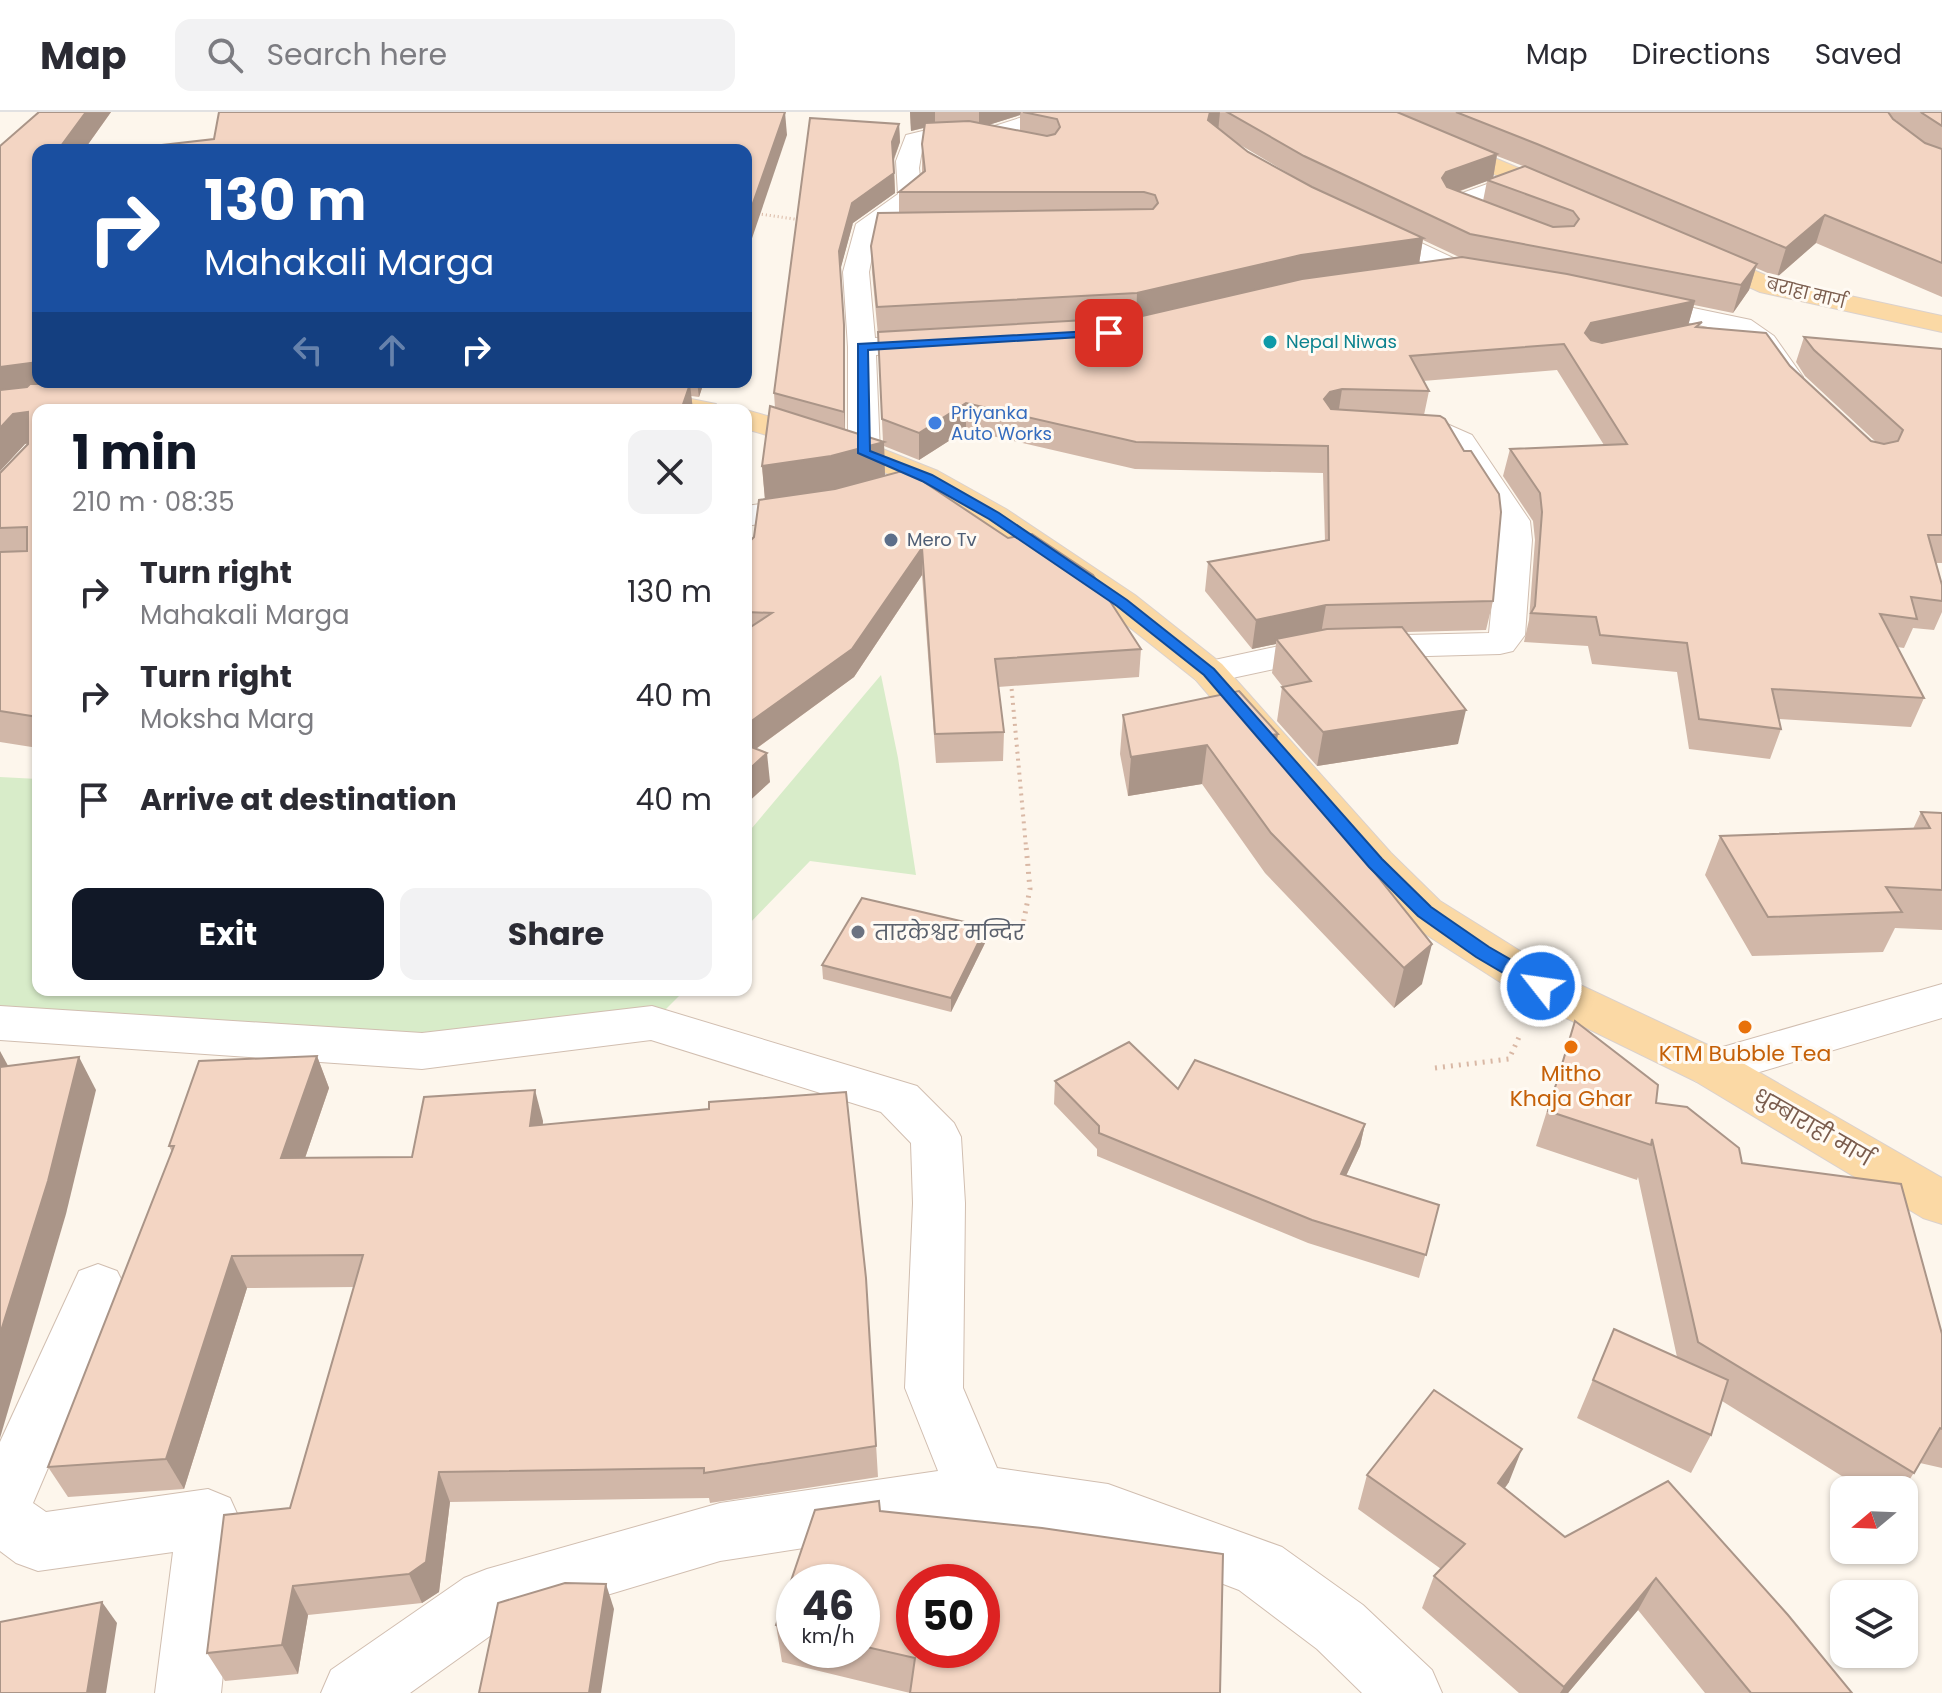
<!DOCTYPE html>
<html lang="en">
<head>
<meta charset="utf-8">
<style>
  body { margin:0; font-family:Poppins,"Noto Sans Devanagari",sans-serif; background:#f2f2f3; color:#2b2b33; height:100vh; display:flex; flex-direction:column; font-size:30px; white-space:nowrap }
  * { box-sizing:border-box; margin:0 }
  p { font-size:26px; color:#7c7c81 }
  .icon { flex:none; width:44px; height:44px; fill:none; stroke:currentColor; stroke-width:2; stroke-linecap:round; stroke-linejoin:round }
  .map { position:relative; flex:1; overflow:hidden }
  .sheet { position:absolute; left:32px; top:292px; width:720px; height:592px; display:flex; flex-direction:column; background:#fff; border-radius:16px; box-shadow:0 2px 6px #0004 }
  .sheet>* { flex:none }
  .hud { position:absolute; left:32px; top:32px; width:720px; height:244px; border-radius:16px; box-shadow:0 2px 6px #0004; background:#1a4fa0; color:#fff; overflow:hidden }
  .needle { width:52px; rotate:251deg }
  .fabs { position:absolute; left:1830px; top:1364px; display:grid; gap:16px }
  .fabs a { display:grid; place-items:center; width:88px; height:88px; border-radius:16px; background:#fff; box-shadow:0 2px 6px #0004; font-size:40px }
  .speed { position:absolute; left:776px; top:1452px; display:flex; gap:16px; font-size:40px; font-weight:700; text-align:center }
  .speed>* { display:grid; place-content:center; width:104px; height:104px; border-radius:50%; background:#fff; box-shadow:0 2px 6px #0004; line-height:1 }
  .speed small { font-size:20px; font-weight:400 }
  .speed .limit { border:12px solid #d22; background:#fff; color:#111 }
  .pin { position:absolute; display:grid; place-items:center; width:68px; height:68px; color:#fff; margin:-34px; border-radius:16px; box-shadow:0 4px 12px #0006 }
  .me { position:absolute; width:88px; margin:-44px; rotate:300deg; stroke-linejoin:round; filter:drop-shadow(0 0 6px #0008) }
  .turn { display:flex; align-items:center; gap:28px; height:168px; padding:0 40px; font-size:36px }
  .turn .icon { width:104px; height:104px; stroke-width:2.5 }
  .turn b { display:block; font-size:56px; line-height:68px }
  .lanes { display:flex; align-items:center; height:76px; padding:0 40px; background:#0003; justify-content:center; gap:40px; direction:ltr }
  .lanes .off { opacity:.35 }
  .round { display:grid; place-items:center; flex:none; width:84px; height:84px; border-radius:16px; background:#f2f2f3 }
  .headline { display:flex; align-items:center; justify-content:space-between; height:136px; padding:0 40px }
  h1 { font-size:48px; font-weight:700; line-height:60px; color:#111827 }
  .action { display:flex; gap:16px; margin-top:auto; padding:16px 40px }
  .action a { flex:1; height:92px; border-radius:16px; background:#111827; color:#fff; font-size:32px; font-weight:700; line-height:92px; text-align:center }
  .action a+a { background:#f2f2f3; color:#2b2b33 }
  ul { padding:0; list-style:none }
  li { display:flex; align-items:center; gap:24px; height:104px; padding:0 40px }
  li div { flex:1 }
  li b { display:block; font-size:30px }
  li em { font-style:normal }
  header { display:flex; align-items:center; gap:48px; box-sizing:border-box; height:112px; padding:0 40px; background:#fff; border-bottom:2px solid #e1e1e2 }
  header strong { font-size:38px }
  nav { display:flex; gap:44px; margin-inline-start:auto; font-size:28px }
  .search { width:560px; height:72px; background:#f2f2f3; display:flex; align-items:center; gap:20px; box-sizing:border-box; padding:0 28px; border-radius:16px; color:#7c7c81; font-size:30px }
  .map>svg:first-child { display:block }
  .green { fill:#d8ecc9 }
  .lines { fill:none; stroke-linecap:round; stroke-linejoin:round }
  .minor-casing { stroke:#d1beb0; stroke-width:2 }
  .major-casing { stroke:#dad1cd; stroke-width:2 }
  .path-far2 { stroke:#d9b8a5; stroke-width:3; stroke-dasharray:1 3; stroke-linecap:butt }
  .path-far1 { stroke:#d9b8a5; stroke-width:4; stroke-dasharray:2 5; stroke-linecap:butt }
  .path { stroke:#d9b8a5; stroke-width:5; stroke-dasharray:2 6; stroke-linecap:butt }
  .minor { fill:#fff; fill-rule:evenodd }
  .major { fill:#fbd9a5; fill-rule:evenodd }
  .wall { fill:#d1b7a8; fill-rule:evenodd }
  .shaded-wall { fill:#aa9588 }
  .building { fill:#f3d5c3; stroke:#aa9588; stroke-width:2; fill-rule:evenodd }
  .route { fill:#1a73e8; stroke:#114b97; stroke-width:2 }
  .culture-dot { fill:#0f9aa8; stroke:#fffaf3; stroke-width:3 }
  .shop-dot { fill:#3f7fe0; stroke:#fffaf3; stroke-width:3 }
  .service-dot { fill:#5c6f8a; stroke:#fffaf3; stroke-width:3 }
  .worship-dot { fill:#6b7280; stroke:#fffaf3; stroke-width:3 }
  .food-dot { fill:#e8710a; stroke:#fffaf3; stroke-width:3 }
  .labels { text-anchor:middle; stroke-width:6; stroke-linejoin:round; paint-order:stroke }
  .far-street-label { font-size:18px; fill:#7a5c4d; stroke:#fffaf3 }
  .far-culture-label { font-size:18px; fill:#0d838f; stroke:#fffaf3; text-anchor:start }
  .far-shop-label { font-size:18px; fill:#366cbe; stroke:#fffaf3; text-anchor:start }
  .far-service-label { font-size:18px; fill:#4e5e75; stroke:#fffaf3; text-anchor:start }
  .worship-label { font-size:22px; fill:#5b616d; stroke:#fffaf3; text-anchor:start }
  .food-label { font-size:22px; fill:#c56008; stroke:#fffaf3 }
  .street-label { font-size:22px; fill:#7a5c4d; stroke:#fffaf3 }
</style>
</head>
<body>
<header>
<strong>Map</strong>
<div class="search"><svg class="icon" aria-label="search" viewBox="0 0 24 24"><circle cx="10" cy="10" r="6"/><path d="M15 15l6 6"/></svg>Search here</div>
<nav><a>Map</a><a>Directions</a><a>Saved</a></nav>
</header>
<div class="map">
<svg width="1942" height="1581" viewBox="0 0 1942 1581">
  <rect width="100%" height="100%" fill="#fdf6ec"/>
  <g class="green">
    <polygon points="881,563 898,646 916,763 810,749 746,815 746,723"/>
    <polygon points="0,665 38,667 38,878 685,878 652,911 455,935 0,915"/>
  </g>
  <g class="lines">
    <g class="minor-casing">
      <g id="minor">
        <polygon points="1038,0 1071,0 1068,5 981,33 935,30 923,32 919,56 922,84 877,120 869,160 875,226 940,223 950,225 954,231 950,237 940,239 876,243 880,341 875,348 864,350 853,348 848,341 848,235 843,160 856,112 898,82 896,49 906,23 935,16 979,19"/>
        <path d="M1523,59l8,2 4,5 -4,5 -57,22 22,9 3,5 -3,5c-16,4 -47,-6 -56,-19l3,-5z"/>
        <polygon points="1366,105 1466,152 1470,158 1466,164 1448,164 1357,117 1354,112 1357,107"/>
        <polygon points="1631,183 1751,208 1774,224 1803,265 1798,271 1788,274 1778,271 1754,236 1732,220 1621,197 1617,191 1621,185"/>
        <polygon points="1400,309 1447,312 1472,323 1530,409 1532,428 1525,523 1513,539 1500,542 1321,547 1209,571 1196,568 1190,560 1196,552 1321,525 1489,521 1498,428 1496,409 1450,336 1440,330 1389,325 1385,318 1389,311"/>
        <polygon points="816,384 828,387 832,394 828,401 746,414 746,394"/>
        <polygon points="1942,872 1942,906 1712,974 1695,969 1688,956 1695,943"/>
        <polygon points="0,894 422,921 652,894 917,974 954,1011 961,1025 965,1091 963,1276 997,1356 1108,1372 1282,1435 1363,1493 1432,1558 1442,1581 1362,1581 1317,1537 1239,1478 1108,1428 977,1409 720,1449 504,1514 410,1581 321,1581 331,1558 464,1466 487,1457 720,1391 938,1359 905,1276 913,1091 911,1031 881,1000 651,928 422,957 0,928"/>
        <polygon points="98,1152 117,1159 125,1175 33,1391 46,1400 208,1377 230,1386 239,1406 221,1581 155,1581 173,1440 38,1459 16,1451 0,1439 0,1330 79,1159"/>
      </g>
    </g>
    <g class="major-casing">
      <g id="major">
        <polygon points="1355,0 1385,0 1571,78 1575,83 1571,88 1555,88 1358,5"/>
        <polygon points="1699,135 1777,168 1942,204 1942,220 1760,180 1690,148 1686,143 1690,138"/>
        <polygon points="533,270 607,270 716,292 720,298 662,298 548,279 538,276"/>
        <polygon points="746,298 875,334 938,359 1006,397 1135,483 1222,552 1391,741 1440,789 1557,862 1729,943 1942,1066 1942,1112 1923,1106 1695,969 1525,886 1408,811 1361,761 1196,568 1109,499 982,411 916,373 853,348 746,317"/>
      </g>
    </g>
    <polyline class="path-far2" points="746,100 801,108"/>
    <polyline class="path-far1" points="1011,570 1026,735"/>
    <g class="path">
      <polyline points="1022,817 1030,777 1026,733"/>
      <polyline points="1435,956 1509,947 1520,923"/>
    </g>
    <use href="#minor" class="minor"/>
    <use href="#major" class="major"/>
  </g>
  <g class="wall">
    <polygon points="39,0 111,0 84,38 38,38 38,270 704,270 699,285 691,284 693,298 38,298 38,636 0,630 0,361 28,331 25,332 0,359 0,34"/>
    <path d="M910,0h978l9,9 -9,-9h54v185l-126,-54 -39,34 -21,-9 -7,22 -16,23 -39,-8 -6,20 12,2 90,39 81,75 5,1 -71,-66 -9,-14 8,-25 138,12v214h-6l6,22v27l-8,18 -21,-2 -9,20 -7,-1 27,51 -13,29 -132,-8 2,10 -11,30 -81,-10 -12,-77 -85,-8 -4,-18 -64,-4 5,-22 6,-80 -2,-19 -30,-45 7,-27 94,-4 -47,-75 -134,11 6,10 -5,24 69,186 -7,29 -80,2 52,112 -141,22 -40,-45 5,-34h1l-11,-14 4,-29 -24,5 -47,-58 3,-29 117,-21 -2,-68 -188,-4 -169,-39 -47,30 -35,-14 1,30 256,173 -2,28 -141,10 6,45 -1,29 -67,2 -14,-188 -68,102 -98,72 14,33 -24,22v-259l8,-8 11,-38 -3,-33 13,-58 -1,-15 125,-269 1,18 -6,18 1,33 -42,30 -13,47 5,77v83l38,12 -5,-107 -6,-63 -1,-26 28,-33v-21l23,-20v-28l2,-16 -13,3zM1020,3v16l-32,-6zM1237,31l37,22 19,11 -45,-24zM1497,44l26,10 -30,12zM1487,69l-4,20 -25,-9zM1423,128l36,17 -40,6z"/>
    <polygon points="1123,603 1275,637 1422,872 1394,896 1265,761 1202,672 1128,684 1120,642"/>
    <polygon points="1921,700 1942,701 1942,818 1895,816 1883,840 1752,844 1705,763 1720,724 1913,717"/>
    <polygon points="986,815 986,829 951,900 823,867 822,853"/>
    <polygon points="1575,909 1656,991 1742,1051 1942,1222 1942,1356 1920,1351 1903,1378 1864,1378 1722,1289 1711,1323 1691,1361 1577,1306 1614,1217 1677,1245 1638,1065 1637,1068 1536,1034"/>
    <polygon points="317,944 329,976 305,1046 412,1045 543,1009 543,1013 866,1166 878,1365 710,1391 709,1386 450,1390 439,1480 422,1491 308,1503 298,1562 225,1569 207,1541 290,1396 354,1175 247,1176 184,1377 68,1385 48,1355 172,1040 169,1034"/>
    <polygon points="1055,969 1178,977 1365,1012 1360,1034 1346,1064 1439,1093 1419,1166 1308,1131 1097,1044 1097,1037 1054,992"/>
    <polygon points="1367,1363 1509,1370 1505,1376 1565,1425 1668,1369 1852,1581 1705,1581 1638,1498 1568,1581 1519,1581 1422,1496 1434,1464 1441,1457 1358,1397"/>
    <path d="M879,1389l1,10 162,17 181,26 -3,139h-310l-128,-31 -6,-37 39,-115zM794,1470h68v68h-68zM914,1470h68v68h-68z"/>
  </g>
  <g class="shaded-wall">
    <polygon points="86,0 111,0 84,38 58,38"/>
    <polygon points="785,0 787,23 746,144 746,111"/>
    <polygon points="910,0 935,0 935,13 911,19"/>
    <polygon points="979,0 1021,0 1020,3 979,16"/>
    <polygon points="1210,0 1220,0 1218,20 1208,8"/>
    <polygon points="899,12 900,30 893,49 892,30"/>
    <polygon points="1497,42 1493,67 1442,85 1442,66 1446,60"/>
    <polygon points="894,61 895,81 853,111 840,159 839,139 852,91"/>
    <polygon points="1825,103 1816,131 1777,165 1786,136"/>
    <polygon points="1423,126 1419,152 1136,208 1137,181 1301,143"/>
    <polygon points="1757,152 1749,178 1733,201 1741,173"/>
    <polygon points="1695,189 1688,214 1578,247 1585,221 1591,211"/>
    <polygon points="844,213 845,235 845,323 844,300"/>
    <polygon points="38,250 38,270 116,270 0,285 0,255"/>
    <polygon points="697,270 704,270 699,285"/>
    <polygon points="690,272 693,298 681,298"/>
    <polygon points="1342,277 1338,303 1326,306 1324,287 1330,280"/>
    <polygon points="966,291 966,318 919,348 919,321"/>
    <polygon points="28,300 38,330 25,332 0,359 0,316 13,302"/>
    <polygon points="884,330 885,364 833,378 765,388 762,354"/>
    <polygon points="922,436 922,463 854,565 746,644 746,613"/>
    <polygon points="1326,493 1321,522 1276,527 1276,532 1252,537 1256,508"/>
    <polygon points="1466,598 1458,632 1317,654 1323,620"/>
    <polygon points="1278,622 1272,661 1265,624"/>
    <polygon points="1207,633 1202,672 1128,684 1131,645"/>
    <polygon points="767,641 770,670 746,692 746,660"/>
    <polygon points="986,815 986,829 951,900 951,886"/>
    <polygon points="1432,832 1422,872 1394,896 1404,856"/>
    <polygon points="0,939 12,961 0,980"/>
    <polygon points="317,944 329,976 294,1078 281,1046"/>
    <polygon points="79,945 96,978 66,1102 0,1326 0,1222"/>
    <polygon points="535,978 543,1009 538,1046 530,1014"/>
    <polygon points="1365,1012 1360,1034 1336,1085 1341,1062"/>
    <polygon points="232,1144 247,1176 184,1377 166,1347"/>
    <polygon points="1522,1337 1509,1370 1484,1404 1498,1371"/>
    <polygon points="439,1360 450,1390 439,1480 422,1491 409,1462"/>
    <polygon points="1656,1466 1638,1498 1568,1581 1560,1581 1564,1575"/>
    <polygon points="606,1472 614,1497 601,1581 589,1581"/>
    <polygon points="293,1474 308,1503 298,1562 282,1533"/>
    <polygon points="102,1490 117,1511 106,1581 87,1581"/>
  </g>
  <g class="building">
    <polygon points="39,0 86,0 58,38 38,38 38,250 0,255 0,34"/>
    <polygon points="219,0 785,0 746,111 746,38 118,38 214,27"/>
    <polygon points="1023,0 1210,0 1208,8 1248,40 1312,75 1423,126 1301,143 1137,181 877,195 871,134 878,101 1153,97 1158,91 1155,83 1144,80 899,80 925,59 922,32 925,11 969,9 1047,24 1055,22 1060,15 1057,7"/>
    <polygon points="1227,0 1397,0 1497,42 1446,60 1442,66 1447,75 1553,115 1574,114 1579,107 1573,99 1487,68 1525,54 1757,152 1741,173 1470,122 1304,44"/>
    <polygon points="1456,0 1888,0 1893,7 1925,31 1942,37 1942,151 1825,103 1786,136 1537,32"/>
    <polygon points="1921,0 1942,0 1942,14 1922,1"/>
    <polygon points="810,6 899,12 892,30 894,61 852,91 839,139 844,213 844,300 774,281"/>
    <polygon points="1462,145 1567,162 1695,189 1591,211 1585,221 1591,228 1602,231 1702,210 1696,215 1766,221 1790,254 1871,329 1884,332 1898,329 1903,318 1814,238 1804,225 1942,237 1942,423 1928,423 1942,473 1942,489 1911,485 1917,507 1880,502 1924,586 1772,577 1781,617 1699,607 1687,531 1600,523 1596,505 1531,501 1535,494 1542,400 1540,381 1510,337 1627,332 1564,232 1410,244 1429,279 1342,277 1330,280 1324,287 1331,297 1440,304 1445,307 1464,339 1471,339 1499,382 1501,400 1493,489 1326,493 1256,508 1208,450 1329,428 1328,334 1136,330 966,291 919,321 882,307 878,220 1138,205 1302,167"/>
    <polygon points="80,270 647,270 658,272 690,272 681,298 38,298 38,605 0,599 0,440 27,439 27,415 0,416 0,361 28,332 28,300 13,302 0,316 0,278 27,275 30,272 78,272"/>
    <polygon points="770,294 884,330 831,344 762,354"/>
    <polygon points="906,358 1008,426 1032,422 1093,463 1141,537 995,547 1004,620 935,622 922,436 852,537 746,613 746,518 772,501 746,500 746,433 754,425 759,388 835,377"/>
    <polygon points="1402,515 1466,598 1323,620 1282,575 1311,569 1276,527 1327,517"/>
    <polygon points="1239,579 1278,622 1265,624 1432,832 1404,856 1271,721 1207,633 1131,645 1123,603"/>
    <polygon points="746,633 767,641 746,660"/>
    <polygon points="1921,700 1942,701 1942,778 1886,775 1902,800 1768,805 1720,724 1930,716"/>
    <polygon points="862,786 986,815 951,886 822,853"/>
    <polygon points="1575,909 1658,973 1656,991 1687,995 1739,1036 1742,1051 1901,1072 1942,1222 1942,1317 1940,1316 1914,1361 1698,1230 1652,1027 1651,1033 1548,999"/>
    <polygon points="1129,930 1178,977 1195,948 1365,1012 1341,1062 1439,1093 1426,1143 1312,1108 1099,1021 1099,1014 1055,969"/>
    <polygon points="317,944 281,1046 412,1045 424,985 535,978 530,1014 709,997 709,990 846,980 866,1166 876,1334 704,1361 704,1356 439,1360 426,1450 409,1462 293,1474 282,1533 207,1541 224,1403 290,1396 363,1143 232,1144 166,1347 48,1355 174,1034 169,1034 199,949"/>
    <polygon points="79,945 48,1069 0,1222 0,955"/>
    <polygon points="1614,1217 1728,1268 1711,1323 1593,1268"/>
    <polygon points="1434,1278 1522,1337 1498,1371 1565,1425 1668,1369 1788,1503 1852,1581 1751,1581 1656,1466 1564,1575 1434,1464 1465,1432 1367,1363"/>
    <path d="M879,1389l1,10 162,17 181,26 -3,139h-310l5,-35 -53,-12v-64h-68v48l-18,-5 39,-115zM914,1470h68v68h-68z"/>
    <polygon points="565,1471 606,1472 589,1581 479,1581 498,1491"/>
    <polygon points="102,1490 87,1581 0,1581 0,1510"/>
  </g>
  <polygon class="route" points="1109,218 1113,219 1113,223 868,238 870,339 932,363 999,401 1127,488 1214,557 1382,747 1431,795 1489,835 1548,869 1551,874 1548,879 1534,879 1476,845 1418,804 1369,755 1204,563 1117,494 989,407 922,369 858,341 858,232"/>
  <circle class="culture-dot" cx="1270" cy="230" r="8"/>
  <circle class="shop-dot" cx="935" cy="311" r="8"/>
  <circle class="service-dot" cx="891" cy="428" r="8"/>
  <circle class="worship-dot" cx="858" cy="820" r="8"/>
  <g class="food-dot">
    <circle cx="1745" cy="915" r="8"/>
    <circle cx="1571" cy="935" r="8"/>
  </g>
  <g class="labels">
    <g class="far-street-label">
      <text transform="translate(1806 181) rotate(14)" y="6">बराहा मार्ग</text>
    </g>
    <g class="far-culture-label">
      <text x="1286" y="236">Nepal Niwas</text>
    </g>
    <g class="far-shop-label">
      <text x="951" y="307">Priyanka<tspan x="951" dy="21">Auto Works</tspan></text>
    </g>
    <g class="far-service-label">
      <text x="907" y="434">Mero Tv</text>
    </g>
    <g class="worship-label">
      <text x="874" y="828">तारकेश्वर मन्दिर</text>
    </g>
    <g class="food-label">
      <text x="1745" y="949">KTM Bubble Tea</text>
      <text x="1571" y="969">Mitho<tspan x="1571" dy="25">Khaja Ghar</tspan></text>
    </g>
    <g class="street-label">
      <text transform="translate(1813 1015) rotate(30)" y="8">धुम्बाराही मार्ग</text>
    </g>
  </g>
</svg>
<div class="fabs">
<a><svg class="needle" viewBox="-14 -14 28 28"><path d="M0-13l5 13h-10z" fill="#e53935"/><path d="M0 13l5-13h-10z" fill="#7c7c81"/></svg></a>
<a><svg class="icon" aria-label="layers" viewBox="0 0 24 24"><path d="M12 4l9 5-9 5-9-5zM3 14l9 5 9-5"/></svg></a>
</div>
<div class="speed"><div>46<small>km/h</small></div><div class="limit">50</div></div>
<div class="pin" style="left:1109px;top:221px;background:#d93025"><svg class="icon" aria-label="arrive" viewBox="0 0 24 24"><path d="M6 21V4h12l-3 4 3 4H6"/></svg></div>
<svg class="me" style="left:1541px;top:874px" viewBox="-20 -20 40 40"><circle r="17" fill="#1a73e8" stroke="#fff" stroke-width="3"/><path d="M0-11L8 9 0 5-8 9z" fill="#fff"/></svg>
<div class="hud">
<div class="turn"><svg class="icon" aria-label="right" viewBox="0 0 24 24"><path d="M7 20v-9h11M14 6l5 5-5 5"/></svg><div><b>130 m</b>Mahakali Marga</div></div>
<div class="lanes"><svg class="icon off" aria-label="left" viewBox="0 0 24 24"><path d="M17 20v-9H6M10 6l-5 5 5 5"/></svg><svg class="icon off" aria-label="ahead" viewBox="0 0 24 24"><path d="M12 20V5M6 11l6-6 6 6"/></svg><svg class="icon" aria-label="right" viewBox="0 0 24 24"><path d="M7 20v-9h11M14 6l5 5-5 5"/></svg></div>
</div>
<section class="sheet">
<div class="headline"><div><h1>1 min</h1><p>210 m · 08:35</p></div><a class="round"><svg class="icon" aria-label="close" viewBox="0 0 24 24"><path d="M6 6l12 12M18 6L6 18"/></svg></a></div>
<ul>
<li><svg class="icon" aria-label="right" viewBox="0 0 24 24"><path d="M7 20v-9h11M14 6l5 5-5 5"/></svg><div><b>Turn right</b><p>Mahakali Marga</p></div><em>130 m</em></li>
<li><svg class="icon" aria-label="right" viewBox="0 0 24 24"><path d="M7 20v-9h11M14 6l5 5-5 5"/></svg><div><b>Turn right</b><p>Moksha Marg</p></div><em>40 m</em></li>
<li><svg class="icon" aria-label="arrive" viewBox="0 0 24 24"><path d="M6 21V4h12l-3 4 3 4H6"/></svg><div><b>Arrive at destination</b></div><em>40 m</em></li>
</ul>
<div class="action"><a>Exit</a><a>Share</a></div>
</section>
</div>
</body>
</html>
